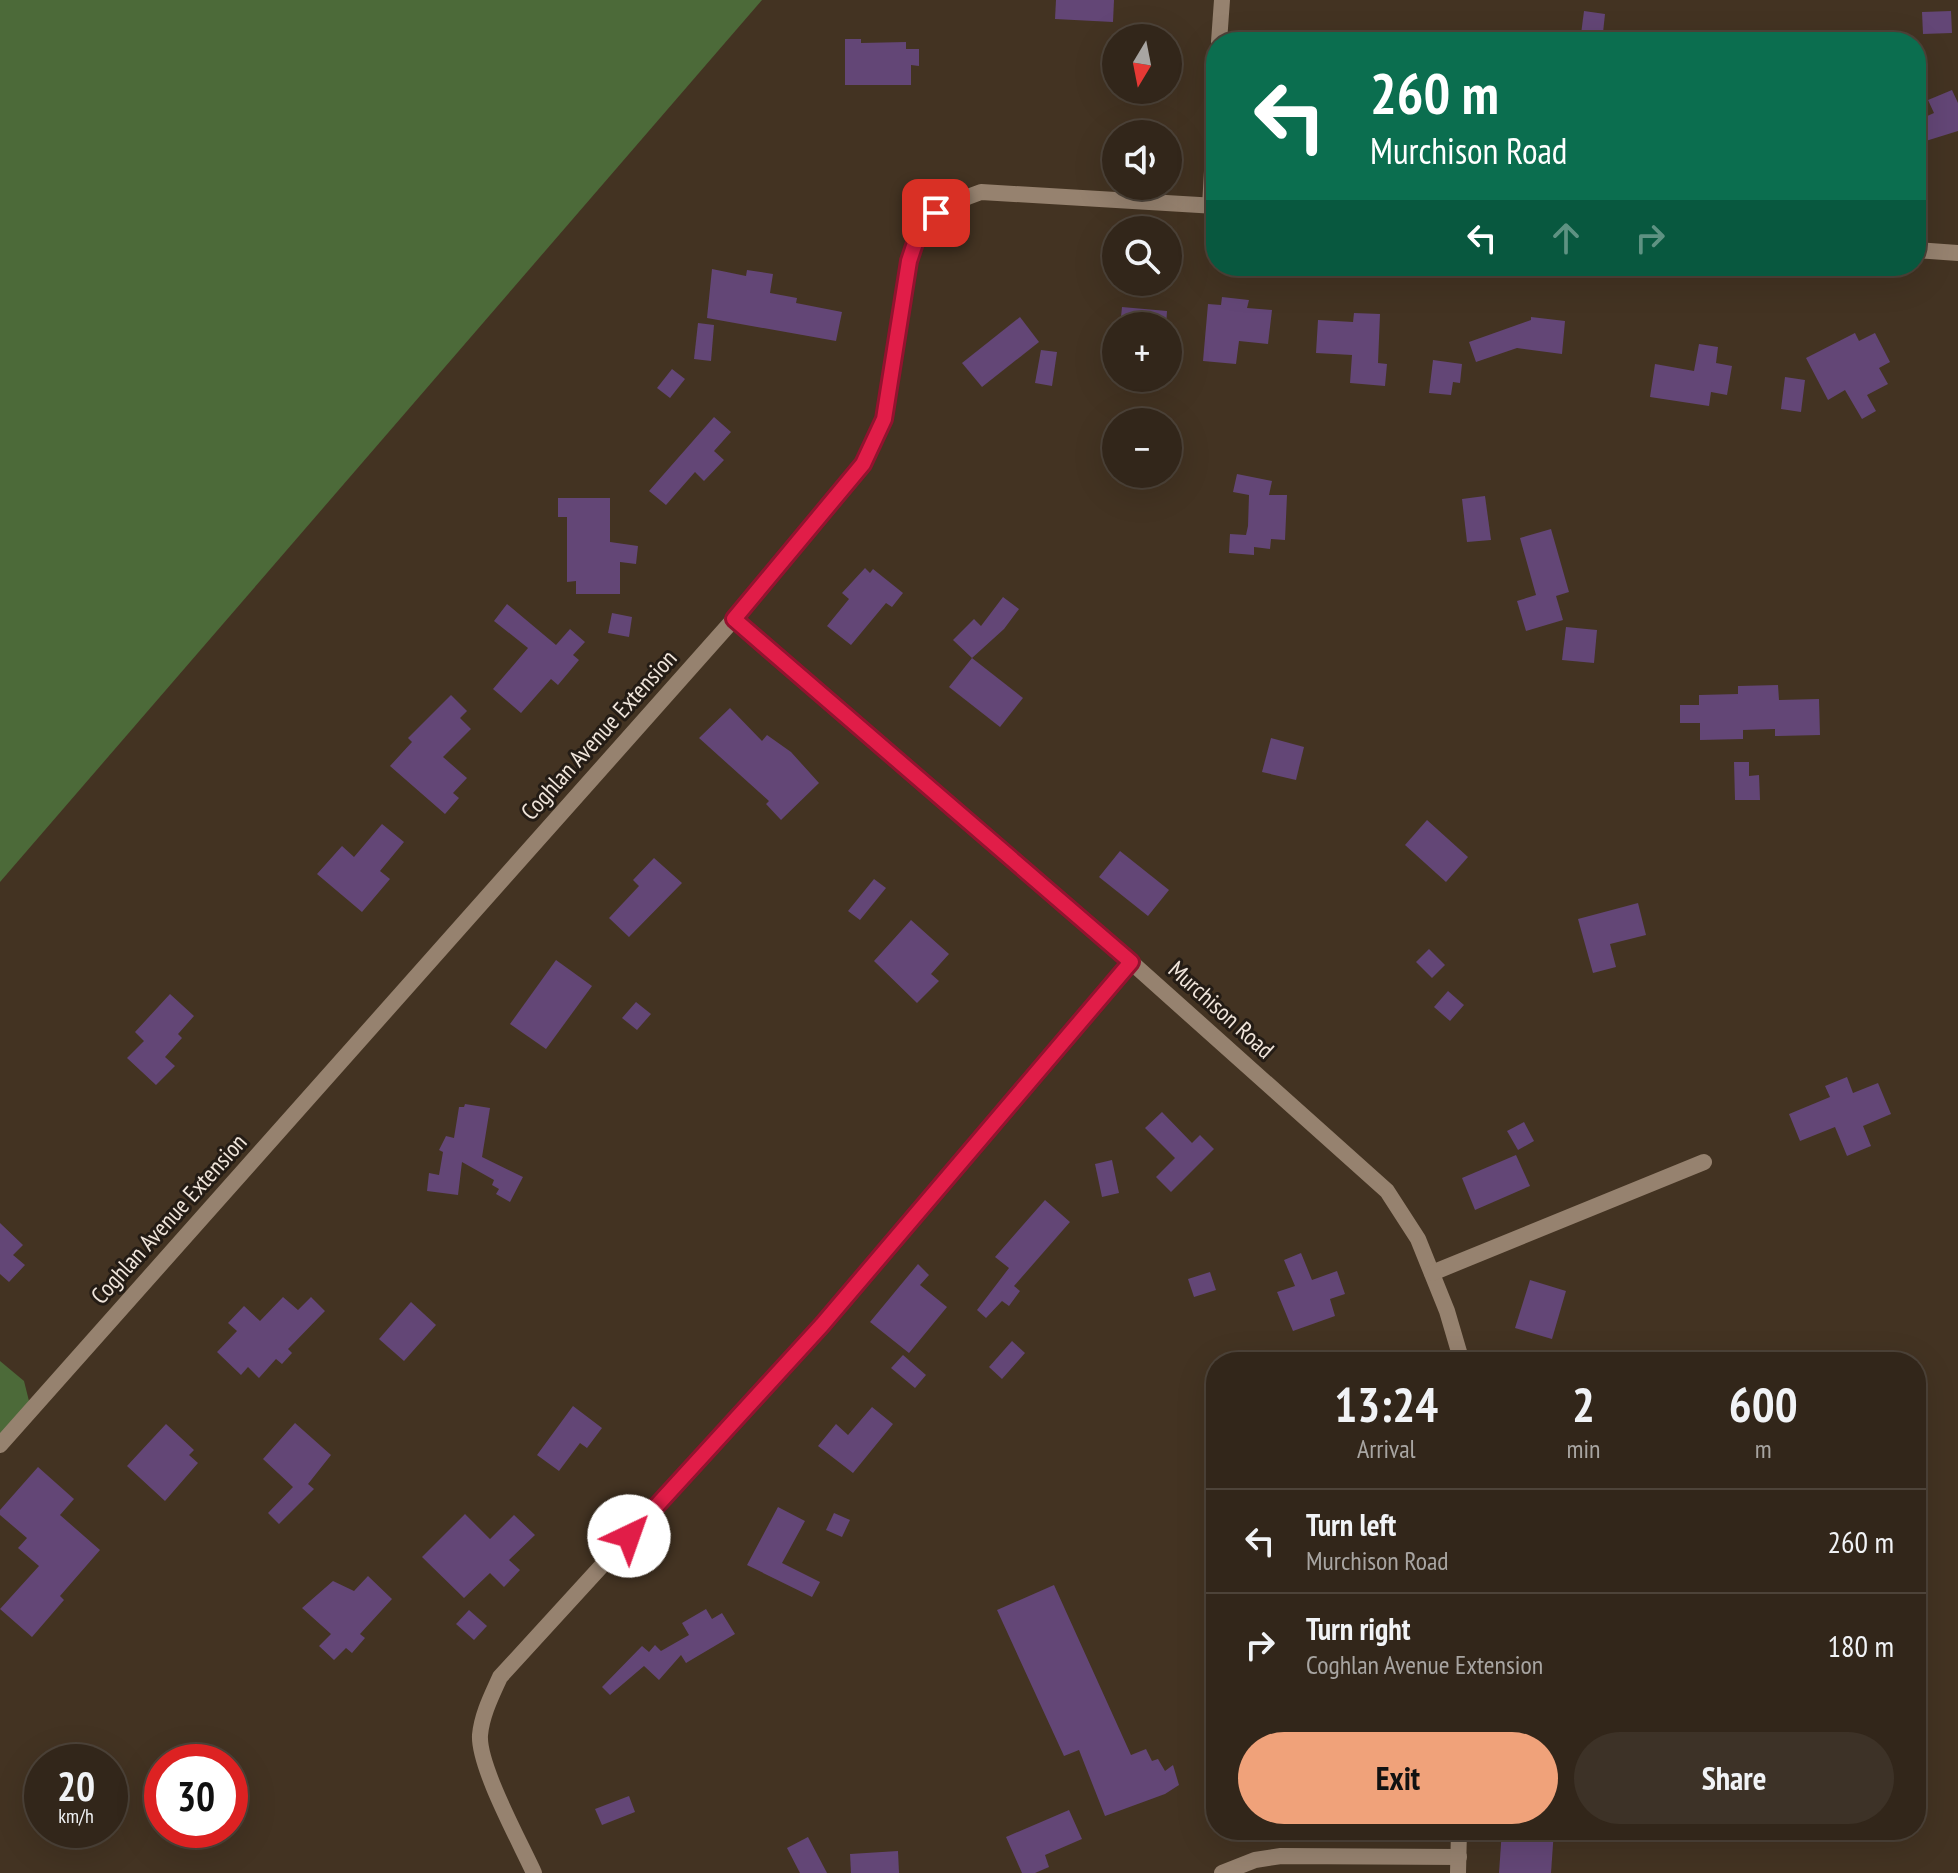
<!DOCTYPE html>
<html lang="en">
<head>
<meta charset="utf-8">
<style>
  body { margin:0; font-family:"PT Sans Narrow",sans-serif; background:#3d3227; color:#f1f3f6; height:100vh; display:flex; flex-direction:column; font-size:30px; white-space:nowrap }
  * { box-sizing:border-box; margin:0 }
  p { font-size:26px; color:#a8a5a2 }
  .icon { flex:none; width:44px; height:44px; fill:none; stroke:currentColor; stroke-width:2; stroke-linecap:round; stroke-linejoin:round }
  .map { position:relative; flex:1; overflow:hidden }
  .side { position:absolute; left:1206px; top:1352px; width:720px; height:488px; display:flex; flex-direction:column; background:#32261a; border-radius:32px; box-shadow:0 8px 32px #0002,0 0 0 2px #4d4339 }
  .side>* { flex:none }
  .top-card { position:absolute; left:1206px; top:32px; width:720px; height:244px; border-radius:32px; box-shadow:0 8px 32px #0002,0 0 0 2px #4d4339; background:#0b6e4f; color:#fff; overflow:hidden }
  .needle { width:52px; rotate:190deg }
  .buttons { position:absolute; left:1102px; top:24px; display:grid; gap:16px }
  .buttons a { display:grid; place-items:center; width:80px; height:80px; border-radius:50%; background:#32261a; box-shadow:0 8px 32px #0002,0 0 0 2px #4d4339; font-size:40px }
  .speed { position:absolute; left:24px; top:1744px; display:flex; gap:16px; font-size:40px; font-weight:700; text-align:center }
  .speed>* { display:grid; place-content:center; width:104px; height:104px; border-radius:50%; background:#32261a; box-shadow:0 8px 32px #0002,0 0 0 2px #4d4339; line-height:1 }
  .speed small { font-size:20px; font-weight:400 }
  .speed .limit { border:12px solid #d22; background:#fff; color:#111 }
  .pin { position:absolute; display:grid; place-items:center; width:68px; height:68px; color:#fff; margin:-34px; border-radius:16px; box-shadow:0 4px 12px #0006 }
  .me { position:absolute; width:88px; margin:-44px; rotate:42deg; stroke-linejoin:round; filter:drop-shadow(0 0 6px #0008) }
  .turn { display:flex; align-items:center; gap:28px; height:168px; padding:0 32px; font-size:36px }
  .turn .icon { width:104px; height:104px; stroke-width:2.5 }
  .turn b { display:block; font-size:56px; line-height:68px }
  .lanes { display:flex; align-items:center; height:76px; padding:0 32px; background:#0003; justify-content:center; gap:40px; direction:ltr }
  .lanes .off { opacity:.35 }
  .eta { display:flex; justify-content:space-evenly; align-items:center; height:136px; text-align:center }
  .eta b { font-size:48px; font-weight:800; line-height:56px }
  .button { display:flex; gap:16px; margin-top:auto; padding:16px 32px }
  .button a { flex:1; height:92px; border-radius:48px; background:#f0a27a; color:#111; font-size:32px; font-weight:800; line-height:92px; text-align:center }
  .button a+a { background:#3d3227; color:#f1f3f6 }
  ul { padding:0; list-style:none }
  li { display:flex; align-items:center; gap:24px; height:104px; padding:0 32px; border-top:2px solid #4d4339 }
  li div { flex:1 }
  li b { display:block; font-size:30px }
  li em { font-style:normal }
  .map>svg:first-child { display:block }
  .green { fill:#4c6a39 }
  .building { fill:#634676 }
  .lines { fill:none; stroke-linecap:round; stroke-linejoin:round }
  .street { stroke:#96826f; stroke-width:16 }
  .route-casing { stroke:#92132f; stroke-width:20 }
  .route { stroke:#e11d48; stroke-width:14 }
  .labels { text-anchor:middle; stroke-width:6; stroke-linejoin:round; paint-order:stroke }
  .street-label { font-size:24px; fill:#f0e5db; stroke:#241c15 }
</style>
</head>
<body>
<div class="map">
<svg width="1958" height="1873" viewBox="0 0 1958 1873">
  <rect width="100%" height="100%" fill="#433322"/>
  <g class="green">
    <polygon points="0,0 762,0 0,882"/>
    <polygon points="0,1361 24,1381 29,1401 0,1442"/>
  </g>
  <g class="building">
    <polygon points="1056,0 1114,0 1113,22 1055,19"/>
    <polygon points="1584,11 1605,14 1602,42 1580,42"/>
    <polygon points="1951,11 1952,33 1923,34 1922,12"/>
    <polygon points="845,39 861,39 861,43 906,42 906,49 919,49 919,66 911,65 911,85 845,85"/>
    <polygon points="1952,90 1958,103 1958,131 1916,144 1916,121 1934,113 1928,100"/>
    <polygon points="712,269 746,276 747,270 773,274 770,293 797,298 796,303 842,312 836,341 707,318"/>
    <polygon points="1222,297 1249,300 1247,308 1272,310 1268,344 1239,341 1236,364 1203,361 1208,304 1221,305"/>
    <polygon points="1122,307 1167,311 1166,326 1120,326"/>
    <polygon points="1354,313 1380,314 1378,363 1387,364 1385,386 1350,383 1352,355 1316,353 1318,320 1353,322"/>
    <polygon points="1020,317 1039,342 982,387 962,363"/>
    <polygon points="1531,317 1565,321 1562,354 1517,348 1476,362 1469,342 1531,320"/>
    <polygon points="698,323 714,325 711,361 694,359"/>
    <polygon points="1855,333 1859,341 1875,333 1890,362 1879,368 1888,384 1867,395 1876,411 1862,419 1845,390 1828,400 1806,358"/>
    <polygon points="1699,344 1718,347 1716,363 1732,366 1727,395 1711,392 1709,406 1650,397 1655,364 1694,371"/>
    <polygon points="1041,350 1057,352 1052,386 1035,383"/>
    <polygon points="1433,360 1462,364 1460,383 1453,382 1451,395 1429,393"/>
    <polygon points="672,369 685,379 670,398 657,388"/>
    <polygon points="1785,377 1805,380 1801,412 1781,409"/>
    <polygon points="714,417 731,432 714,451 724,460 704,481 695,472 666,505 649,491"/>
    <polygon points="1237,474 1272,481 1269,495 1287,495 1285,540 1271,539 1270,549 1254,547 1254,555 1229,553 1230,534 1246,535 1248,526 1249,495 1233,492"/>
    <polygon points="1485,496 1491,540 1467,542 1462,499"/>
    <polygon points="558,498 610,498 610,542 638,546 636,564 620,562 620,594 576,594 576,581 567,582 567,517 558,517"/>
    <polygon points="1551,529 1569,592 1556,596 1563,620 1526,631 1517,601 1536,595 1520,538"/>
    <polygon points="865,568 870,573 873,569 903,593 892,607 886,603 851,645 827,626 849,599 842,593"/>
    <polygon points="1003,597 1019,609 1004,629 972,658 953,640 974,619 981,626"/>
    <polygon points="507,604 556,645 570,629 585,642 573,655 579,660 558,685 551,679 521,713 493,689 528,648 494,621"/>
    <polygon points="612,613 632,617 629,637 608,633"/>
    <polygon points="1566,627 1597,630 1594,663 1562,660"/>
    <polygon points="972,658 1023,698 1000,727 949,687"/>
    <polygon points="1778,685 1779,700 1819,699 1820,735 1775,736 1775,729 1743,730 1743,739 1700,740 1700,723 1680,723 1680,705 1699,705 1699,695 1738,694 1738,686"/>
    <polygon points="451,695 467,711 460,718 471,729 443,757 467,778 453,793 459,798 445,814 390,766 412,742 408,738"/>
    <polygon points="730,708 762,741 767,735 791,752 819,783 781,820 766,804 769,801 699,738"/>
    <polygon points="1271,738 1304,747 1296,780 1262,772"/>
    <polygon points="1734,762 1749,762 1749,776 1759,775 1760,800 1735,800"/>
    <polygon points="1427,820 1468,857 1446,882 1405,845"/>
    <polygon points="382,824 404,842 380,871 390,879 362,912 317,874 342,846 354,857"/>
    <polygon points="1120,851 1169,890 1148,916 1099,877"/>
    <polygon points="654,858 682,883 629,937 609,918 639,886 633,880"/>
    <polygon points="874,879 886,888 860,920 848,911"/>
    <polygon points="1638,903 1646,935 1610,944 1616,967 1593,973 1578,919"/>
    <polygon points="911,920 949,954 931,974 939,981 917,1003 874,961"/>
    <polygon points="1429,949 1445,965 1432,978 1416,962"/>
    <polygon points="556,960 592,986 546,1049 510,1024"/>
    <polygon points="1448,991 1464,1005 1450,1021 1434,1007"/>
    <polygon points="170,994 194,1016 178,1034 182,1038 165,1057 175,1066 156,1085 127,1058 144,1041 135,1032"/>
    <polygon points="636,1002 651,1014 637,1030 622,1018"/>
    <polygon points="1847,1077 1853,1093 1878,1083 1891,1114 1863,1126 1871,1146 1847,1156 1835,1127 1800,1141 1789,1114 1830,1097 1825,1086"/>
    <polygon points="465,1104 490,1108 482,1157 523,1177 510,1202 496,1194 499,1189 492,1185 494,1180 462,1162 458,1195 427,1191 429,1173 439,1175 443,1152 439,1150 446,1136 454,1138 459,1107 464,1107"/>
    <polygon points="1162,1112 1192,1143 1200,1135 1214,1149 1171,1192 1156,1177 1175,1158 1145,1128"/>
    <polygon points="1524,1122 1534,1141 1518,1150 1507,1131"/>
    <polygon points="1516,1155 1530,1186 1475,1210 1462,1178"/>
    <polygon points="1112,1160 1119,1193 1102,1197 1095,1164"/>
    <polygon points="1045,1200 1070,1222 1014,1286 1020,1291 1009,1306 1002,1301 986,1318 977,1310 1009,1268 995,1257"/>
    <polygon points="0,1223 23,1245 13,1255 25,1265 9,1282 0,1274"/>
    <polygon points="1301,1253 1312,1280 1337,1271 1345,1294 1330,1299 1335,1316 1293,1331 1277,1292 1295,1286 1284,1260"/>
    <polygon points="918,1264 929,1275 920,1285 947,1307 909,1353 870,1322"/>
    <polygon points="1210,1272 1216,1290 1194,1297 1188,1279"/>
    <polygon points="1530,1280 1566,1291 1552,1339 1515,1328"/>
    <polygon points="283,1297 298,1310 311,1297 325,1311 288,1349 292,1353 282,1364 276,1359 259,1378 248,1367 241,1375 217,1352 237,1331 228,1323 244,1306 260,1321"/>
    <polygon points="411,1302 436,1325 404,1361 379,1339"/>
    <polygon points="1012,1341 1025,1353 1002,1379 989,1367"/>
    <polygon points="903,1355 926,1375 915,1388 891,1368"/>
    <polygon points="573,1406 602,1428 587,1448 580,1443 559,1471 537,1455"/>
    <polygon points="872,1407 893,1424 853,1473 818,1446 836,1424 848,1435"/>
    <polygon points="295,1423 331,1455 308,1484 314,1489 279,1524 268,1513 293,1487 263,1459"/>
    <polygon points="166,1424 194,1450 189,1455 198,1463 165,1501 127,1466"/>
    <polygon points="38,1467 74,1499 60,1515 100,1550 60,1596 64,1600 32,1637 0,1609 39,1566 18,1548 27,1538 0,1515 0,1510"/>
    <polygon points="778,1507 805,1521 782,1563 820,1582 812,1597 747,1565"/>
    <polygon points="834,1513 850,1520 842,1537 826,1530"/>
    <polygon points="465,1514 490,1539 514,1515 535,1535 509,1560 520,1570 504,1587 490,1573 464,1598 422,1557"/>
    <polygon points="368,1576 392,1599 360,1634 365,1638 352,1653 346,1648 334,1660 319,1646 331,1634 302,1608 333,1581 354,1591"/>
    <polygon points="1054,1585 1131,1755 1146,1749 1152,1761 1158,1759 1165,1771 1173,1765 1179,1785 1165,1794 1105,1816 1079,1750 1064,1756 997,1610"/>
    <polygon points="706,1609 712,1619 722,1613 735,1634 686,1663 681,1655 659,1680 644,1666 610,1695 602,1687 642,1646 649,1652 655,1645 661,1651 689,1635 682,1623"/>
    <polygon points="469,1610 487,1626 474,1640 456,1624"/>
    <polygon points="629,1796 635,1812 602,1825 595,1809"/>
    <polygon points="1069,1810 1082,1839 1045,1855 1049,1867 1035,1873 1022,1873 1006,1837"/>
    <polygon points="1502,1830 1554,1830 1551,1873 1499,1873"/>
    <polygon points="808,1837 827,1873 800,1873 787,1848"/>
    <polygon points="898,1851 899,1873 851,1873 850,1854"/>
  </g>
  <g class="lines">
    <g class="street">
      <polyline points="1219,42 1222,0"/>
      <polyline points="1210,206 1216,101"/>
      <polyline points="1916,250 1958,253"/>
      <polyline points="734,619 1131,962 1387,1191 1418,1239 1447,1311 1462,1362"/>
      <polyline points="1432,1273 1704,1162"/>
      <path d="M0,1445l734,-826 129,-155 21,-45 28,-171c14,-32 37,-45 69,-56l235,14"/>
      <path d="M534,1873c-14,-31 -56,-107 -54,-138 2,-21 12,-40 20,-58l322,-352 309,-363"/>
      <polyline points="1222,1873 1255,1860 1281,1856 1459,1857"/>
      <polyline points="1458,1873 1459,1830"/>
    </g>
  </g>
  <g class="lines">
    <g class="route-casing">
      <polyline id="route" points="629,1536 822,1325 1131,962 734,619 863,464 884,419 909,261 919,231 936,213"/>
    </g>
    <use href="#route" class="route"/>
  </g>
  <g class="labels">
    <g class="street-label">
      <text transform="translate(599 735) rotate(-48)" y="8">Coghlan Avenue Extension</text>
      <text transform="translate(1221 1010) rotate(42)" y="8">Murchison Road</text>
      <text transform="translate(169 1219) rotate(-48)" y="8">Coghlan Avenue Extension</text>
    </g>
  </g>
</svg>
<div class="buttons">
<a><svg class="needle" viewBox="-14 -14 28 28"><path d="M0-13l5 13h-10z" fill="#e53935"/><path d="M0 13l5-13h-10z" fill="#a8a5a2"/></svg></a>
<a><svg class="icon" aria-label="sound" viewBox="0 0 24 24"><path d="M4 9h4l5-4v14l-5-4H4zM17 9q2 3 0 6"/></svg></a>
<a><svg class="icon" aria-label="search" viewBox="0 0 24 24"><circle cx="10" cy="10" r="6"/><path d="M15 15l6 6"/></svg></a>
<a>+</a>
<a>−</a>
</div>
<div class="speed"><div>20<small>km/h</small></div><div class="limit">30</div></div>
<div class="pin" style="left:936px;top:213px;background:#d93025"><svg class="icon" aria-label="arrive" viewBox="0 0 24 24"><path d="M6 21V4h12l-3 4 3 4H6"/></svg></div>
<svg class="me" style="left:629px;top:1536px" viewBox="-20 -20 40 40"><circle r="19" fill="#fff"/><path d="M0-13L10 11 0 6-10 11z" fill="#e11d48"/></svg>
<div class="top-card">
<div class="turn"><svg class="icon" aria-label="left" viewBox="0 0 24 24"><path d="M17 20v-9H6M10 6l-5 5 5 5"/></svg><div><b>260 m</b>Murchison Road</div></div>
<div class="lanes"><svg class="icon" aria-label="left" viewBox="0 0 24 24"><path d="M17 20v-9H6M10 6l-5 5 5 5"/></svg><svg class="icon off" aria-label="ahead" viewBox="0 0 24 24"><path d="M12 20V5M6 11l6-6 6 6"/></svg><svg class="icon off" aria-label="right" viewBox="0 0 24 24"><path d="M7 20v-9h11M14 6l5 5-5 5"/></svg></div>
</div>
<section class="side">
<div class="eta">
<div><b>13:24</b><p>Arrival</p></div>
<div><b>2</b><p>min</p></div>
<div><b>600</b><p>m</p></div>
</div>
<ul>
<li><svg class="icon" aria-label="left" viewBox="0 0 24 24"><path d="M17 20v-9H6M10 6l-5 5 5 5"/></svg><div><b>Turn left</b><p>Murchison Road</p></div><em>260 m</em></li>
<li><svg class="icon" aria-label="right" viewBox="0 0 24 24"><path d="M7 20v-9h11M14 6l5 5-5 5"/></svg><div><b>Turn right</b><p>Coghlan Avenue Extension</p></div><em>180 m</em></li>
</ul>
<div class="button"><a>Exit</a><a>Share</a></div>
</section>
</div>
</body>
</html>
